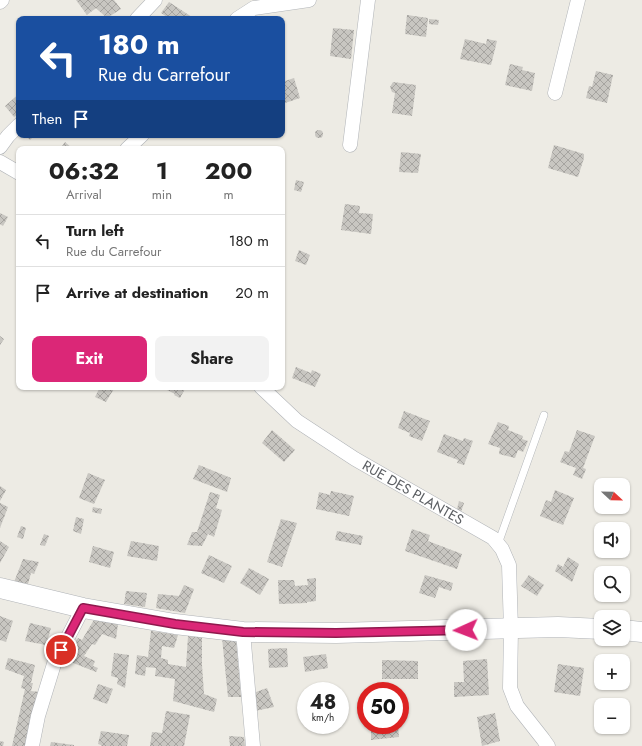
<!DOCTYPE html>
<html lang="en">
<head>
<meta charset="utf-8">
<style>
  body { margin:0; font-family:Jost,sans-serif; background:#f2f2f2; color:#222; height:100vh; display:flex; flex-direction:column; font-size:15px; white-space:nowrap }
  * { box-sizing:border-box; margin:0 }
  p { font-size:13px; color:#767676 }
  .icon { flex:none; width:22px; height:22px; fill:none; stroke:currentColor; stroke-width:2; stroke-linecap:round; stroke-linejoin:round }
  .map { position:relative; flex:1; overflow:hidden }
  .details { position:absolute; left:16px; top:146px; width:269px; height:244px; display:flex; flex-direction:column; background:#fff; border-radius:8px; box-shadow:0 1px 3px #0004 }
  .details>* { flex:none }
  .banner { position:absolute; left:16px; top:16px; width:269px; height:122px; border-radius:8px; box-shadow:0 1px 3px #0004; background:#1a4fa0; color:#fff; overflow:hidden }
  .needle { width:26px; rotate:112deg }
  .buttons { position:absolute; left:594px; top:478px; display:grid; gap:8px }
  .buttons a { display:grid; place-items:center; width:36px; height:36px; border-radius:8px; background:#fff; box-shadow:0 1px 3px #0004; font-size:20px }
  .speed { position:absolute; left:297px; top:682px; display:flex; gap:8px; font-size:20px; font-weight:700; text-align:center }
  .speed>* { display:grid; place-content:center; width:52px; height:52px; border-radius:50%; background:#fff; box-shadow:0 1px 3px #0004; line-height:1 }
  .speed small { font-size:10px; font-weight:400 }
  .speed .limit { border:6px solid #d22; background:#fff; color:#111 }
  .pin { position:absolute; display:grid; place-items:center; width:34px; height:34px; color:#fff; margin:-17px; border:2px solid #fff; border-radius:50%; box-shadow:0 1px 4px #0007 }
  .me { position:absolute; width:44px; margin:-22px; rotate:268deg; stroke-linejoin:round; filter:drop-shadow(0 0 3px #0008) }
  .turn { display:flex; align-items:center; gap:14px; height:84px; padding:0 16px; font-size:18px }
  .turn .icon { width:52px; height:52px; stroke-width:2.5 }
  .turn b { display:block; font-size:28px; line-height:34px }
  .then { display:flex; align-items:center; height:38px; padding:0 16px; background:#0003; gap:8px; font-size:15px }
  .eta { display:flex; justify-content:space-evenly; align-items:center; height:68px; text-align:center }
  .eta b { font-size:24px; font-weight:700; line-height:28px }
  .button { display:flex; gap:8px; margin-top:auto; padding:8px 16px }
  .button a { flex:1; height:46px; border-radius:8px; background:#db2777; color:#fff; font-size:16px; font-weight:700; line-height:46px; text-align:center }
  .button a+a { background:#f2f2f2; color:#222 }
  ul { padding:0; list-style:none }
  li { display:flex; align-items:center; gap:12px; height:52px; padding:0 16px; border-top:1px solid #e0e0e0 }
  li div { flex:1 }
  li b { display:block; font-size:15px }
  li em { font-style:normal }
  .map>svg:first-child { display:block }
  .building { fill:url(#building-cross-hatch) }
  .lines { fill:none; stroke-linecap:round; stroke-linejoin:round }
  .service-casing { stroke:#b1b4b8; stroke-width:8 }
  .minor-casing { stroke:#b1b4b8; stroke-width:15 }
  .secondary-casing { stroke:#b0b3b7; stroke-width:21 }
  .service { stroke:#fff; stroke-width:7 }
  .minor { stroke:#fff; stroke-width:14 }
  .secondary { stroke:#fff; stroke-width:20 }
  .route-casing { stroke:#8e194d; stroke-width:10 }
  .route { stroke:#db2777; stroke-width:7 }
  .labels { text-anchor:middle; stroke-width:4; stroke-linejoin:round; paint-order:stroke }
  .street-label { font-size:14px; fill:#5c5f63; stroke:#fff }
</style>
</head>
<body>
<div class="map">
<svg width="642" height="746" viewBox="0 0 642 746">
  <defs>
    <pattern id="building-cross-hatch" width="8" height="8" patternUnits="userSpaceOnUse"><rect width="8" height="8" fill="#c8c6c1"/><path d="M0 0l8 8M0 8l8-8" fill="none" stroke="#a6a4a0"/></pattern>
  </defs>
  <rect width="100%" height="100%" fill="#edebe4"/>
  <g class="building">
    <polygon points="76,0 114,0 121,9 107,18 96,8 87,15"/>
    <polygon points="169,2 195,19 170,19 161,13"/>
    <polygon points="407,15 428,18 426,37 405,34"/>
    <polygon points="429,19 439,20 438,25 429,24"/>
    <polygon points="333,28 354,30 351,59 330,56"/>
    <polygon points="465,39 486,44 487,39 497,41 491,65 460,59"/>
    <polygon points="510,64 523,67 522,70 535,73 532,91 505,85"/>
    <polygon points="596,71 613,75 607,103 586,98 589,86 592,87"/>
    <polygon points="294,78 300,98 282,104 282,82"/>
    <polygon points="393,82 416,85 412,116 392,113 395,93 392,92 390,87"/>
    <polygon points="19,94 19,113 14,117 5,106"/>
    <circle cx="319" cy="134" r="4"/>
    <polygon points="25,135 35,135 30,140"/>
    <polygon points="65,142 73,149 60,149"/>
    <polygon points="554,145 584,154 584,158 578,177 548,168"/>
    <polygon points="401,152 421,154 418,173 399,172"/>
    <polygon points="296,180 304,182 301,192 294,190"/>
    <polygon points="345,204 360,206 359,213 373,214 371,234 341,230"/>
    <polygon points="0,213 8,217 3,226 0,224"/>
    <polygon points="299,250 310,255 306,265 295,261"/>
    <polygon points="0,336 4,339 0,345"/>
    <polygon points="296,367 311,373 312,370 321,374 315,387 292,378"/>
    <polygon points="100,387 115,387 106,402 95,397"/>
    <polygon points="161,387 186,387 180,398 174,395 175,394"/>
    <polygon points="404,411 430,421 422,441 409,436 410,433 398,428"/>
    <polygon points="498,422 509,426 508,430 523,436 522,439 528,441 523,452 518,450 515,458 499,454 500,448 488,444"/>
    <polygon points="272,430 295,450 284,462 262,443"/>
    <polygon points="577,430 595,436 583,468 586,469 582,479 573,475 576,468 560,462 565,451 569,452"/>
    <polygon points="444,434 463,441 464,438 473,441 464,465 457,463 458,460 437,452"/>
    <polygon points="199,465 231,478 227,492 193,479"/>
    <polygon points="88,473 105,480 94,504 79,498"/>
    <polygon points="0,486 6,490 0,501"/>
    <polygon points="555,490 574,498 563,525 540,516 546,500 551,502"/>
    <polygon points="331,491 354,496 349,516 316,509 319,492 330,495"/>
    <polygon points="210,492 220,495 216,508 222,510 214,537 208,534 202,546 187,545 192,532 197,532"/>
    <polygon points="459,501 464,503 461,512 457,509"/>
    <polygon points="0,503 8,507 0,528"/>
    <polygon points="93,507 102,509 101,514 92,512"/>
    <polygon points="76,517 84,519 81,534 73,531"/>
    <polygon points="281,519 297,523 282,567 267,562"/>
    <polygon points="21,526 26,528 23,539 17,537"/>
    <polygon points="412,529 430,535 428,541 462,554 457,569 405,551"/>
    <polygon points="337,531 363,536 361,545 335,540"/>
    <polygon points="44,534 49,536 45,546 40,545"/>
    <polygon points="0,541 9,547 0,563"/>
    <polygon points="131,541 159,546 157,561 127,556"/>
    <polygon points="93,546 114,552 110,568 89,562"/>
    <polygon points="209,555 232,566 224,583 201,573"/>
    <polygon points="568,557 579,564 572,582 555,571 558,564 563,567"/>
    <polygon points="23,559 39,562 34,574 31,573 28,584 14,582"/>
    <polygon points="249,568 269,579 260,595 240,583"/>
    <polygon points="425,575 453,583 451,591 439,587 435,598 419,593"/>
    <polygon points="529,575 544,585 537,596 521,586"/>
    <polygon points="316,578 316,601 307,602 307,603 279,604 278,580 294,580 295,586 308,585 307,579"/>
    <polygon points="184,585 194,589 185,613 156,608 158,594 179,596"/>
    <polygon points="126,591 147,593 145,607 124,604"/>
    <polygon points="0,616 13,621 6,642 0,640"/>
    <polygon points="95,618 118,624 116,639 102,634 95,645 92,644 84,656 95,661 93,666 98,668 96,672 63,659 78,638 82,640"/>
    <polygon points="30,623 51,628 46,645 25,641"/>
    <polygon points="151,631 178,635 174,648 162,646 161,658 168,660 168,664 186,667 188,636 202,637 202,665 204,694 217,699 214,712 173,701 175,679 155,676 156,668 146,667 145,676 135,674 137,655 148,657"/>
    <polygon points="222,638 236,639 241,697 228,697"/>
    <polygon points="287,648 288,667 269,668 268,649"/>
    <polygon points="114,653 129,655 125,688 117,684 118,678 111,676"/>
    <polygon points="326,654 328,668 305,672 303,657"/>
    <polygon points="8,658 35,665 31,683 33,683 31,691 39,692 27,746 12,746 25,689 21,688 24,676 5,669"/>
    <polygon points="487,659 489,695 454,697 454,682 464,682 463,661"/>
    <polygon points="382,660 418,661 418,679 382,679"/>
    <polygon points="558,664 584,668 580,696 554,692"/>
    <polygon points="98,684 113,689 107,704 93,699"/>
    <polygon points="267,688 274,707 255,711 253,693"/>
    <polygon points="166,711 190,715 184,746 150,746 152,732 162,733"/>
    <polygon points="495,713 500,741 482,746 477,717"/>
    <polygon points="371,725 398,725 399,737 371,740"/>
    <polygon points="101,731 129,735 127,746 101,746 101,745 98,744"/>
    <polygon points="229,736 244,737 245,746 230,746"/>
    <polygon points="0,741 4,742 3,746 0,746"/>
    <polygon points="51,742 74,745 74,746 50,746"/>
  </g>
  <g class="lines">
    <g class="service-casing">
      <polyline id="service" points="498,544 544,415"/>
    </g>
    <g class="minor-casing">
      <g id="minor">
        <polyline points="0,2 2,0"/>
        <polyline points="137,19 155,0"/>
        <polyline points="237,19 254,8 309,0"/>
        <polyline points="555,93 578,0"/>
        <polyline points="350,145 368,0"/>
        <polyline points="0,147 8,136 19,125"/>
        <polyline points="127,149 142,135"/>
        <polyline points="0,162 19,173"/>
        <path id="s1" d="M261,387l36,34 58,38 138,79 9,11 7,16 2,64 -1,59 7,18 26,33 5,7"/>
        <polyline points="243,632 253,746"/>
        <polyline points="32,746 38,716 54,664 83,608"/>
      </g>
    </g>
    <g class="secondary-casing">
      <g id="secondary">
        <polyline points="0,588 83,608 175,624 243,632 336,633 558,627 601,629"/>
        <polyline points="623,630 642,632"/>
      </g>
    </g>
    <use href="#service" class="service"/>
    <use href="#minor" class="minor"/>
    <use href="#secondary" class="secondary"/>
  </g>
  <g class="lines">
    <g class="route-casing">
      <polyline id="route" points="61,650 83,608 175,624 243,632 336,633 466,630"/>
    </g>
    <use href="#route" class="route"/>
  </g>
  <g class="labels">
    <g class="street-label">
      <text dy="5" stroke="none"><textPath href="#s1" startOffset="186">RUE DES PLANTES</textPath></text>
    </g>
  </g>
</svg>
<div class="buttons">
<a><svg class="needle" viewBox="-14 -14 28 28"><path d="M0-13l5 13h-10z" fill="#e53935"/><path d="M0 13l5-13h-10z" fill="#767676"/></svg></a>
<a><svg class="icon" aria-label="sound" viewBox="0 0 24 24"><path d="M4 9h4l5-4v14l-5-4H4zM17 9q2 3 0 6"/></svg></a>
<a><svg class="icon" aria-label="search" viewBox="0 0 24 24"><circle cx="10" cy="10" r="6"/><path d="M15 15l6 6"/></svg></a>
<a><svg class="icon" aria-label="layers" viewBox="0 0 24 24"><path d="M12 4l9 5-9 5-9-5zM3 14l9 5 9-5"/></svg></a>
<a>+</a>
<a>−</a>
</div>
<div class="speed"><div>48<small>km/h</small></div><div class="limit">50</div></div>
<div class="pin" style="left:61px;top:650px;background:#d93025"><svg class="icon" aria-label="arrive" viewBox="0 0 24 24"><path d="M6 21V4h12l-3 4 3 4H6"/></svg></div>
<svg class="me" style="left:466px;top:630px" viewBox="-20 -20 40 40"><circle r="19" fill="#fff"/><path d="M0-13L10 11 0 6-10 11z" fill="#db2777"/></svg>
<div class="banner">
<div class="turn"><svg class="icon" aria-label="left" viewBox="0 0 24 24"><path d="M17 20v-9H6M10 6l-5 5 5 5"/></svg><div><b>180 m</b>Rue du Carrefour</div></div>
<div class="then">Then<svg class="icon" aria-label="arrive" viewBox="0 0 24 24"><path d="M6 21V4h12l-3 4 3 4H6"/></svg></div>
</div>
<section class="details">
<div class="eta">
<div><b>06:32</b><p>Arrival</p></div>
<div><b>1</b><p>min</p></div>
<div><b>200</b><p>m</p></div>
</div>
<ul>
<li><svg class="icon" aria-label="left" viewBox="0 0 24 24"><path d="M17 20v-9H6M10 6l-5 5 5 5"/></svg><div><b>Turn left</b><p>Rue du Carrefour</p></div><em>180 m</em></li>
<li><svg class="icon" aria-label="arrive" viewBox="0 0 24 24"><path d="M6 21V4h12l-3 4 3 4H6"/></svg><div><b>Arrive at destination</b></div><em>20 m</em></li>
</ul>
<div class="button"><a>Exit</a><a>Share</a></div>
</section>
</div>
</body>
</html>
